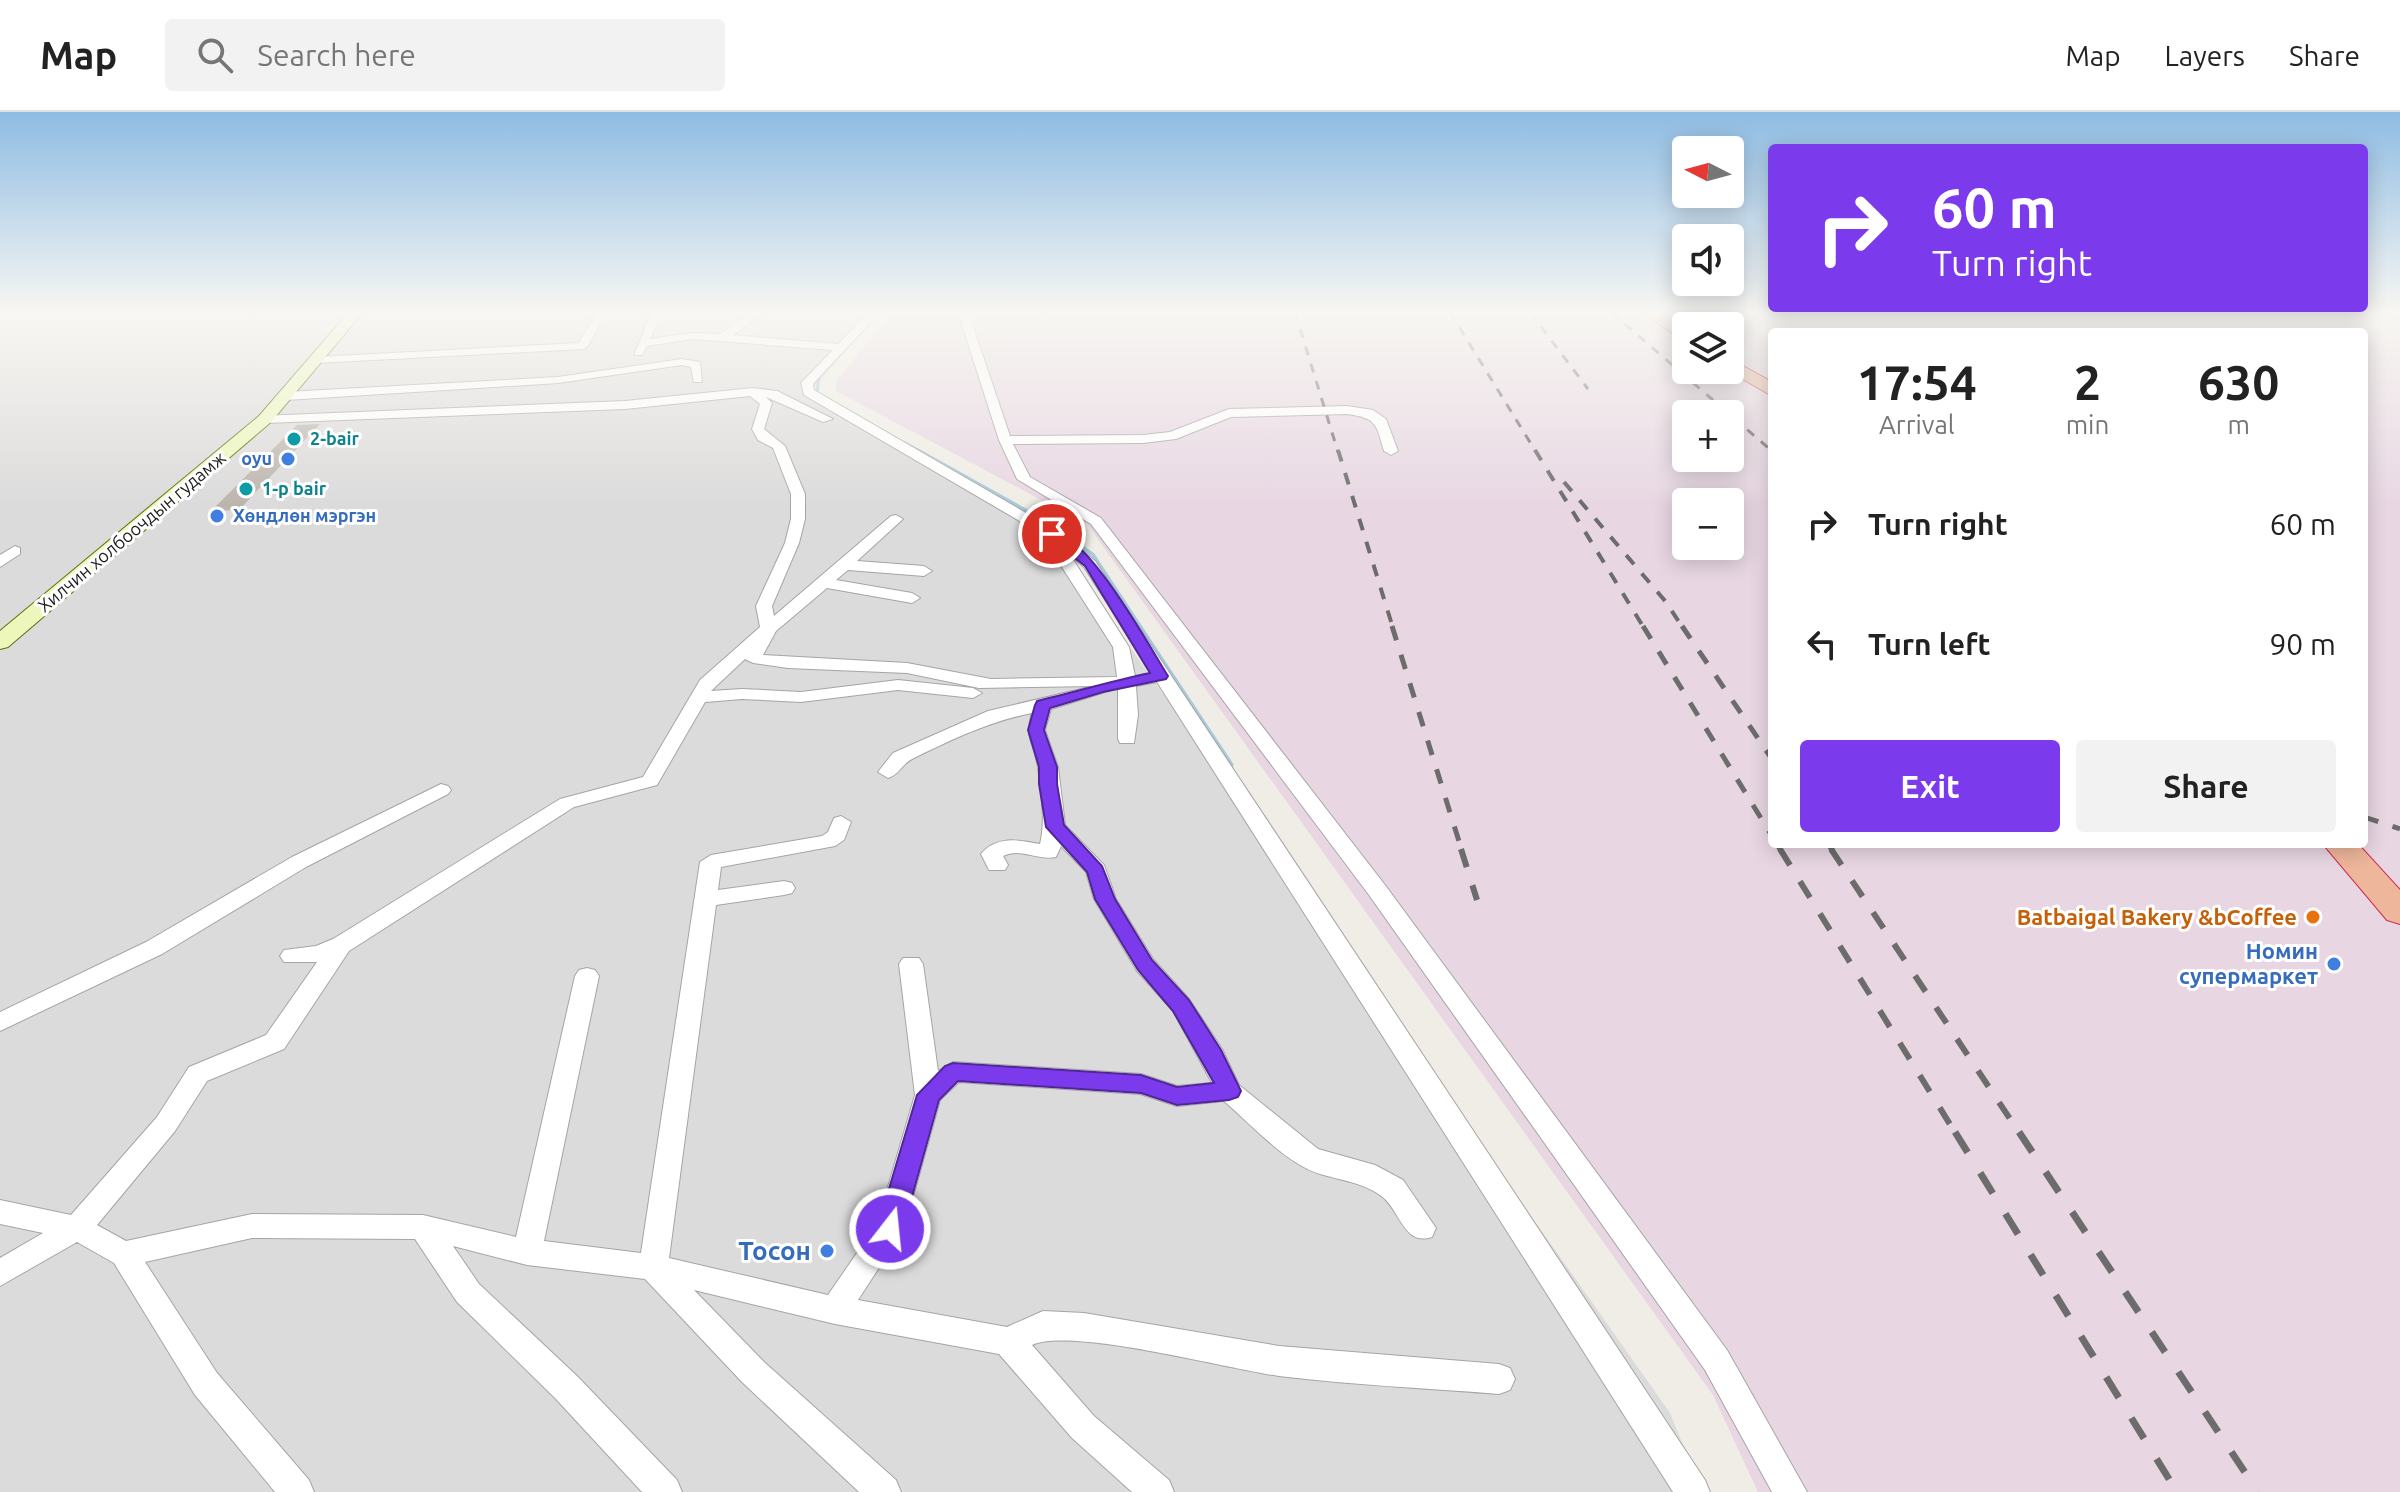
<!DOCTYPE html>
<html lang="en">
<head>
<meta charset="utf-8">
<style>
  body { margin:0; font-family:Ubuntu,sans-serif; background:#f2f2f2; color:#222; height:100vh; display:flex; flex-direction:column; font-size:30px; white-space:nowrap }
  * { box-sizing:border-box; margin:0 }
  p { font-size:26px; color:#767676 }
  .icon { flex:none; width:44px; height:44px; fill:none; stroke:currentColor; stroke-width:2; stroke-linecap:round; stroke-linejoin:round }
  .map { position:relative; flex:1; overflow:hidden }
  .side { position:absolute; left:1768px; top:216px; width:600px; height:520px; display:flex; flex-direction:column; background:#fff; border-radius:8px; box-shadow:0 4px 20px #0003 }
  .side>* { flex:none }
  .banner { position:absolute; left:1768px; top:32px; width:600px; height:168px; border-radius:8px; box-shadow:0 4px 20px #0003; background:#7c3aed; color:#fff; overflow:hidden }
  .needle { width:52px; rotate:276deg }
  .fabs { position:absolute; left:1672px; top:24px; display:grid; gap:16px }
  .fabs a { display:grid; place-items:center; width:72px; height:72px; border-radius:8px; background:#fff; box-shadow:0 4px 20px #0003; font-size:40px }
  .pin { position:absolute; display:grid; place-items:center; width:68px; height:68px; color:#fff; margin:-34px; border:4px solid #fff; border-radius:50%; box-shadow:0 2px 8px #0007 }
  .me { position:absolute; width:88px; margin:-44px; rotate:16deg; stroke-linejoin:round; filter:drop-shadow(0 0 6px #0008) }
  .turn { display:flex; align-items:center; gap:28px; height:168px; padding:0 32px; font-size:36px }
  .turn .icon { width:104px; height:104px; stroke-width:2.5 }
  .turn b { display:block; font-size:56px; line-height:68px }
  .eta { display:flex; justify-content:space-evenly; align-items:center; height:136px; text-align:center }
  .eta b { font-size:48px; font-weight:700; line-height:56px }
  .cta { display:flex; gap:16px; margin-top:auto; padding:16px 32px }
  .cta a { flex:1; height:92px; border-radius:8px; background:#7c3aed; color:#fff; font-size:32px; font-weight:700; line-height:92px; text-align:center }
  .cta a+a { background:#f2f2f2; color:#222 }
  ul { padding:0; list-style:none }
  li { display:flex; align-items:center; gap:24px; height:120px; padding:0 32px }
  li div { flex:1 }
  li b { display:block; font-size:30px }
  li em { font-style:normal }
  header { display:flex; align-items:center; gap:48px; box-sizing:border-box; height:112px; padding:0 40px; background:#fff; border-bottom:2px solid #e0e0e0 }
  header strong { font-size:38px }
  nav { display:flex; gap:44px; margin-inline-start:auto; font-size:28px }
  .search { width:560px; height:72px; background:#f2f2f2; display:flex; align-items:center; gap:20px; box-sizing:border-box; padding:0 28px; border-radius:8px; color:#767676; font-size:30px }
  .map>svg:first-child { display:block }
  .residential { fill:#dcdbdb }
  .industrial { fill:#e8d7e3; fill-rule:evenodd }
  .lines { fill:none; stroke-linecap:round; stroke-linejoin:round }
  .stream-far2 { stroke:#a7c9db; stroke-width:3 }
  .stream-far1 { stroke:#a7c9db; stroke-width:4 }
  .stream { stroke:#a7c9db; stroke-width:5 }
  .building { fill:#bbb5ae }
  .minor-casing { stroke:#a5a5a5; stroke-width:2 }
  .secondary-casing { stroke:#5a7109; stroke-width:2 }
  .trunk-casing { stroke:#d32b51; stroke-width:2 }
  .minor { fill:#fff; fill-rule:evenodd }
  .secondary { fill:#edf7bb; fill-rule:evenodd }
  .trunk { fill:#eeb69b; fill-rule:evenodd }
  .rail-far4 { stroke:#6c6c6c; stroke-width:3; stroke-dasharray:9 9; stroke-linecap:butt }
  .rail-far3 { stroke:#6c6c6c; stroke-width:4; stroke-dasharray:12 12; stroke-linecap:butt }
  .rail-far2 { stroke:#6c6c6c; stroke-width:5; stroke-dasharray:15 15; stroke-linecap:butt }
  .rail-far1 { stroke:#6c6c6c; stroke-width:6; stroke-dasharray:19 19; stroke-linecap:butt }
  .rail { stroke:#6c6c6c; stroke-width:7; stroke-dasharray:24 24; stroke-linecap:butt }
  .route { fill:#7c3aed; stroke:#51269a; stroke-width:2 }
  .culture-dot { fill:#0f9aa8; stroke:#fff; stroke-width:3 }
  .shop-dot { fill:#3f7fe0; stroke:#fff; stroke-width:3 }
  .food-dot { fill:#e8710a; stroke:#fff; stroke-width:3 }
  .labels { text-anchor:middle; stroke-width:6; stroke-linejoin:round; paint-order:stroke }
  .far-culture-label { font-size:18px; font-weight:bold; fill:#0d838f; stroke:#fff; text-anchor:start }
  .far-shop-label { font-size:18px; font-weight:bold; fill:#366cbe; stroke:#fff; text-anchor:end }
  .far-street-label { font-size:18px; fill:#1e1e1e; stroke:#fff }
  .food-label { font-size:22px; font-weight:bold; fill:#c56008; stroke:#fff; text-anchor:end }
  .shop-label { font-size:22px; font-weight:bold; fill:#366cbe; stroke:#fff; text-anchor:end }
  .near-shop-label { font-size:26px; font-weight:bold; fill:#366cbe; stroke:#fff; text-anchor:end }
</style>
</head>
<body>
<header>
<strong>Map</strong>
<div class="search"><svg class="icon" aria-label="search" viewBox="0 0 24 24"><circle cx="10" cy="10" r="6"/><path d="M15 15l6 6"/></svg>Search here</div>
<nav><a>Map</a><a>Layers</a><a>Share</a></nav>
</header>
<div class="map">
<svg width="2400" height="1380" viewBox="0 0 2400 1380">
  <rect width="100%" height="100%" fill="#efede5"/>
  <polygon class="residential" points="0,200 877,200 811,280 1051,423 1670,1301 1702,1380 0,1380"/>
  <path class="industrial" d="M893,200h1507v1180h-642l-45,-97 -626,-871 -251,-133v-10zM1686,214h44v44h-44zM1772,220h592v512h-592zM1686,302h44v44h-44zM1686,390h44v44h-44z"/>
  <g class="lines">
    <g class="stream-far2">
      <polyline points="859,222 881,200"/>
      <polyline points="819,264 817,281 820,283"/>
      <polyline points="905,331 921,340"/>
    </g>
    <polyline class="stream-far1" points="917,338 1046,410 1093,443 1141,516"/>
    <polyline class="stream" points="1139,514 1231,653"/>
  </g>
  <polygon class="building" points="320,312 239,398 211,399 297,313"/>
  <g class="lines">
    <g class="minor-casing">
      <g id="minor">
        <polygon points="597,200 607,200 588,234 583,237 316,251 310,248 316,245 579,231"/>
        <path d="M652,200h10l-12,27 42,-6 28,1 32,-22h12l-31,23 105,9 31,-32h11l-67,72 1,6 243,141 38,30 610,919 5,12h-37l-516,-810 -21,4 2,29 -4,28h-14l-2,-4v-51l-67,21 -6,21 13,37 7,58 39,40 12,34 37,60 36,40 33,50 17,36 79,64 57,16 28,15 33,48 -4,9c-29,10 -32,-29 -52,-42 -24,-17 -56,-15 -80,-30 -27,-16 -52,-43 -76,-64l-47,5 -37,-12 -181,-12 -19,18 -36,129 -46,71 149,27 36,-16 41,2 195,33 220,18 11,4 5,11 -5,11 -11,4c-73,-6 -148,-9 -220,-18 -52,-7 -208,-49 -247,-31l62,71 75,64 5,12h-42l-60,-54 -73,-84 -164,-30 -141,-34 70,72 132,118 5,12h-42l-117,-110 -97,-103 -118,-14 -74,-19 26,38 98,92 100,104 5,12h-40l-87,-94 -98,-96 -42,-63 -163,-1 -107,24 72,111 92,107 5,12h-39l-80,-97 -81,-132 -37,-21 -77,44v-28l43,-25 -43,-9v-24l71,15 86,-98 32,-50 77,-32 51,-73h-33l-4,-6 4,-6 32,-4 17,-7 227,-140 83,-22 57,-97 60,-53 -4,-21 29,-63 6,-24v-25l-18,-46 -15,-8 -6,-11 8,-25 -10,-8 -125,13 -360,14 -4,-1v-6l364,-15 128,-13 24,3 56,28 -10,3 -57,-25 6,6 -8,26 21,17 20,48v25l-6,24 -27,63 2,10 117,-100 5,-1 7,4 -46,42 67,5 8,5 -8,5 -76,-6 -12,10 76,13 8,5 -8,5 -85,-15 -51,43 -13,24 144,8 84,16 126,-2 -4,-30 -53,-83 -22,-19 7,-4 29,20 55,86 6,29 17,-3 -68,-106 -37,-30 -243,-142 -3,-12 32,-33 -141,-11 -45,7 -5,9h-8zM745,547l8,4 35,5 119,5 72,15 115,-2 -106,25 -95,42 -15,19 10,6c11,-3 14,-14 24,-19 39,-19 78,-38 120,-46 -8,27 3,30 6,55 3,24 8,52 2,76 -21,-4 -43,-9 -59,10l8,16h16l3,-5 -5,-9c17,-9 35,5 53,1l5,-11 25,26 8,27 43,72 36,40 39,72 -35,3 -36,-12 -188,-12 -15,9 -15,-107 -4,-6h-16l-4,6 16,131 -38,129 -49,71 -159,-37 47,-353 68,-10 8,-2 3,-5 -3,-5 -8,-2 -66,9 3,-23 114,-21 9,-6 7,-18 -10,-6 -7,2 -6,14 -6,4 -111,19 -11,7 -59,391 -97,-12 55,-265 -4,-6 -8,-2 -8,2 -4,6 -59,261 -93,-22 -171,-1 -126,27 -29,-16 78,-94 32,-50 77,-32 65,-98 225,-144 83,-22 48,-83 37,-3 59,3 97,-12 75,8 9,-5 -9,-5 -75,-8 -97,12 -59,-3 -31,2z"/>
        <path d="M958,200h10l42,124 133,-1 27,-3 59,-23 118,-3 26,4 13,9 12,32 -7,4 -7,-4c-8,-27 -7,-33 -37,-37l-116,3 -55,22 -33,4 -130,1 17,33 71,41 284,367 342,465 80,142h-35l-67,-122 -336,-475 -278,-371 -74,-45 -18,-39z"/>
        <polygon points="682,247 700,250 702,270 694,270 691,255 682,253 558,271 286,288 280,284 286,280 558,265"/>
        <polygon points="15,434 20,436 20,442 0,455 0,443"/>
        <polygon points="441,672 448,674 451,678 448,682 306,755 162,842 0,919 0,900 146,830 292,745"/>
      </g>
    </g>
    <g class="secondary-casing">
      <polygon id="secondary" points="349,200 363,200 271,310 8,535 0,537 0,519 259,304"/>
    </g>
    <g class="trunk-casing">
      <g id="trunk">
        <polygon points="1641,200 1660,200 1686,217 1686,230"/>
        <polygon points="1730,247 1772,270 1772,284 1727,258 1730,258"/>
        <polygon points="2323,732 2358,732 2400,778 2400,812 2387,808"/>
      </g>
    </g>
    <use href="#minor" class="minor"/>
    <use href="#secondary" class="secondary"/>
    <use href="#trunk" class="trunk"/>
    <g class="rail-far4">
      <polyline points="1295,200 1338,340"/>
      <polyline points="1450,200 1536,340"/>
      <polyline points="1530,200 1588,277"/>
      <polyline points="1611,200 1772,339"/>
      <polyline points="1038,205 1047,200"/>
    </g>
    <g class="rail-far3">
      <polyline points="1338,338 1393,516"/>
      <polyline points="1535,338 1644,516"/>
      <polyline points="1564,370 1666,490 1683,516"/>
    </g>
    <g class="rail-far2">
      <polyline points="1392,514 1462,739"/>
      <polyline points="1643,514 1772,724"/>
      <polyline points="1682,514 1772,647"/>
      <polyline points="2364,705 2400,717"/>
      <polyline points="1777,732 1781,739"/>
      <polyline points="1828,732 1833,739"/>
    </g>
    <g class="rail-far1">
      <polyline points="1461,737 1477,788"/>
      <polyline points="1780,737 1956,1022"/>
      <polyline points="1831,737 2020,1022"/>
    </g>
    <g class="rail">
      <polyline points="1955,1020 2177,1380"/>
      <polyline points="2019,1020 2258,1380"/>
    </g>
  </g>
  <linearGradient id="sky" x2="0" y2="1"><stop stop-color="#8ebce3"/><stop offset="0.51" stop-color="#f8f7f3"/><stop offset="1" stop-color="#f8f7f3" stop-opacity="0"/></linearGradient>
  <rect width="2400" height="393" fill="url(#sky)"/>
  <path class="route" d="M1047,419c37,-5 102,115 121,145l-2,3 -63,13 -53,16 -6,22 13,37v17l7,41 38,41 13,33 37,61 37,40 32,50 20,41 -3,6 -9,3 -52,5 -36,-12 -183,-12 -19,19 -36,129 -3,8 -10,3 -9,-3 -4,-8 40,-134 28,-29 8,-3 188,12 36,12 37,-4 -41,-72 -35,-41 -43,-71 -8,-27 -41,-45 -7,-43v-17l-11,-37 7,-25 2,-4c38,-9 75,-20 113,-28l-65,-107 -38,-29z"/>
  <g class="culture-dot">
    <circle cx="294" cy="327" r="8"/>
    <circle cx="246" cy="377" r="8"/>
  </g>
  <g class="shop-dot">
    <circle cx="288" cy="347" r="8"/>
    <circle cx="217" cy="404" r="8"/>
    <circle cx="2334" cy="852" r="8"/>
    <circle cx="827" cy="1139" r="8"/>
  </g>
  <circle class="food-dot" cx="2313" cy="805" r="8"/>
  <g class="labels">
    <g class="far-culture-label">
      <text x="310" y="333">2-bair</text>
      <text x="262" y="383">1-p bair</text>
    </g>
    <g class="far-shop-label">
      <text x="272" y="353">oyu</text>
      <text x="233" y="410" text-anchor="start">Хөндлөн мэргэн</text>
    </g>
    <g class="far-street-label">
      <text transform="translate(132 420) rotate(-40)" y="6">Хилчин холбоочдын гудамж</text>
    </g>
    <g class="food-label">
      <text x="2297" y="813">Batbaigal Bakery &amp;bCoffee</text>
    </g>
    <g class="shop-label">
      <text x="2318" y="847">Номин<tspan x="2318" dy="25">супермаркет</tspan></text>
    </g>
    <g class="near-shop-label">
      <text x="811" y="1148">Тосон</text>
    </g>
  </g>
</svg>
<div class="fabs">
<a><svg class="needle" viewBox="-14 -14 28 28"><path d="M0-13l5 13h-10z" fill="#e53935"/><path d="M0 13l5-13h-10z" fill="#767676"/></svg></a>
<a><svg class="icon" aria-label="sound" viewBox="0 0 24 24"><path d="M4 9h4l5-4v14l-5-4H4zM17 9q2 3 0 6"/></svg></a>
<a><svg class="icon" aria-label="layers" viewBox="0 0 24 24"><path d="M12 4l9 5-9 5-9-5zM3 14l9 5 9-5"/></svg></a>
<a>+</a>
<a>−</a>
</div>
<div class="pin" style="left:1052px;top:422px;background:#d93025"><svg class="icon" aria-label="arrive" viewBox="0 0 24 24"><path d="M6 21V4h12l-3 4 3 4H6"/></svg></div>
<svg class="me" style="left:890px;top:1117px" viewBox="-20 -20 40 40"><circle r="17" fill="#7c3aed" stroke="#fff" stroke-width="3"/><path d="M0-11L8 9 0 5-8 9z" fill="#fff"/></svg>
<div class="banner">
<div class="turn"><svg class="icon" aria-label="right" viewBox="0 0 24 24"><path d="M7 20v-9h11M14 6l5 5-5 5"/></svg><div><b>60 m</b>Turn right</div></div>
</div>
<section class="side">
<div class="eta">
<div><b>17:54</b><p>Arrival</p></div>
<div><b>2</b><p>min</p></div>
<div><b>630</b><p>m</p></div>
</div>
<ul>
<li><svg class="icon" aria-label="right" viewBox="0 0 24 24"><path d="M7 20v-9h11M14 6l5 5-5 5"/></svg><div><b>Turn right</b></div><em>60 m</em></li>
<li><svg class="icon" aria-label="left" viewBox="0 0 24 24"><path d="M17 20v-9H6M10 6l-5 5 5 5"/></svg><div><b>Turn left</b></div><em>90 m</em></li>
</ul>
<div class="cta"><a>Exit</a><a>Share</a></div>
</section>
</div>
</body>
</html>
